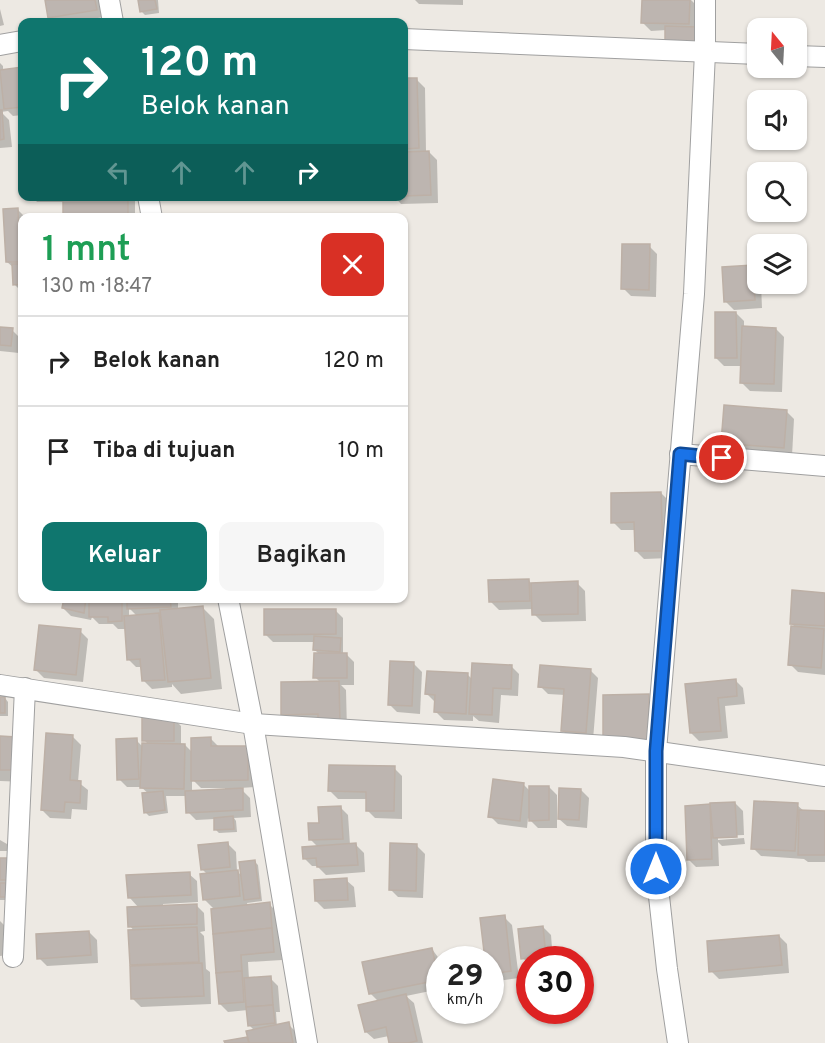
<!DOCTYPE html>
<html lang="id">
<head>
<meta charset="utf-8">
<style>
  body { margin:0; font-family:Overpass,sans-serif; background:#f6f6f6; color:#222; height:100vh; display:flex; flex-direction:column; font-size:22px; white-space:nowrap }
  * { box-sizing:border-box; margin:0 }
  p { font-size:20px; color:#767676 }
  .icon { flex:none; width:33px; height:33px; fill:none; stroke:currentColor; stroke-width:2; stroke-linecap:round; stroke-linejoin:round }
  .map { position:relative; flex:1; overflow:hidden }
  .panel { position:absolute; left:18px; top:213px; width:390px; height:390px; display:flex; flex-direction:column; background:#fff; border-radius:12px; box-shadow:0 2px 4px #0004 }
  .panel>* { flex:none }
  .banner { position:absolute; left:18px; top:18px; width:390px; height:183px; border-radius:12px; box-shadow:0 2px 4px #0004; background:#0f766e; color:#fff; overflow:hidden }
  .needle { width:39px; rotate:342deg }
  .tools { position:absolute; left:747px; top:18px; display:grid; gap:12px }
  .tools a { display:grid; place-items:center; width:60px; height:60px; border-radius:12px; background:#fff; box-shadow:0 2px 4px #0004; font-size:30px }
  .speed { position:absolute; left:426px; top:946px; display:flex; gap:12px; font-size:30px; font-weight:700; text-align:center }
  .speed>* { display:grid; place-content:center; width:78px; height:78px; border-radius:50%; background:#fff; box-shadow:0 2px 4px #0004; line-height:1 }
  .speed small { font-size:15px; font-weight:400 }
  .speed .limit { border:9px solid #d22; background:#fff; color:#111 }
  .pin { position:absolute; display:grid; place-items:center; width:51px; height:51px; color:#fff; margin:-26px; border:3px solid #fff; border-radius:50%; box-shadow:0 2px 6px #0007 }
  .me { position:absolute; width:66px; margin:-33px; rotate:0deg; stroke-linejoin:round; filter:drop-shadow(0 0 4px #0008) }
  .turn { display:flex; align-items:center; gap:21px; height:126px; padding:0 24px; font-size:27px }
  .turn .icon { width:78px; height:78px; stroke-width:2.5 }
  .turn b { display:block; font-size:42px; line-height:51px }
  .lanes { display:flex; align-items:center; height:57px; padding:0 24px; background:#0003; justify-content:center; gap:30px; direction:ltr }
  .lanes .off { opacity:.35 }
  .round { display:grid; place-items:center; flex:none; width:63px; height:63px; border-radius:12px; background:#f6f6f6 }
  .head { display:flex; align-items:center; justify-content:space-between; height:102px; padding:0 24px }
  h1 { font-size:36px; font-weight:600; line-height:45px; color:#1e9e55 }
  .primary-button { display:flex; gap:12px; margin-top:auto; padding:12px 24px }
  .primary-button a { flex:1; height:69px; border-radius:12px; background:#0f766e; color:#fff; font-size:24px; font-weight:600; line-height:69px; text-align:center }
  .primary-button a+a { background:#f6f6f6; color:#222 }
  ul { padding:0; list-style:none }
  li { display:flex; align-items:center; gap:18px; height:90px; padding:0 24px; border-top:2px solid #e0e0e0 }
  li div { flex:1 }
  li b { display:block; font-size:22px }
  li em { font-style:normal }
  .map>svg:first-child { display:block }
  .shadow { fill:#0003; fill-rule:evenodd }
  .building { fill:#bdb5b0; stroke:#bdb0a6; stroke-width:1.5 }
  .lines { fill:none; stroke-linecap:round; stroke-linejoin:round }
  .street-casing { stroke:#a0a0a0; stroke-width:22 }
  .street { stroke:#fff; stroke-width:20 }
  .route-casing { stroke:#114b97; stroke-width:15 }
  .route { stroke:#1a73e8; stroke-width:10 }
</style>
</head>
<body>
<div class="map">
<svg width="825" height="1043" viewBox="0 0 825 1043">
  <rect width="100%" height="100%" fill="#ede9e3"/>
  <g class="shadow">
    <polygon points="46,0 101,0 104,17 74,22 54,22 49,17"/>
    <polygon points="140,0 158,0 159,13 145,15 141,11"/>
    <polygon points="415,0 463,0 463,5 419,4"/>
    <polygon points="644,0 691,0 698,7 697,28 651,31 643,23"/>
    <polygon points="0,9 4,25 0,26"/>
    <polygon points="0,63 3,66 3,72 22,69 22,115 13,116 8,111 1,112 9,120 12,147 0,148"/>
    <polygon points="404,80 417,80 425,88 426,152 429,152 437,160 438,203 401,204 394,196 404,196"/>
    <polygon points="32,196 135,196 135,218 65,218 65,202 37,202"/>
    <polygon points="17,209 25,217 22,218 22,287 18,288 14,284 14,268 7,262"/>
    <polygon points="649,246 657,254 656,297 631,296 623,288"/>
    <polygon points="752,267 758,272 758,284 761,284 762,308 734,310 726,302"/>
    <polygon points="736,313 744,321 744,328 776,329 784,337 782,392 750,391 742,383 742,366 724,366 716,358"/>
    <polygon points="0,329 12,330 20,338 19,353 0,351"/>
    <polygon points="786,411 794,419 792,456 730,451 723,443"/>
    <polygon points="661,493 669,501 670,558 644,559 636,551 636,530 621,530 613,522"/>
    <polygon points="528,580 532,584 577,583 585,591 586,621 542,622 534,614 534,609 499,610 491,602"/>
    <polygon points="825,594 825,675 798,672 790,664 796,628 791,623"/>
    <path d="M45,598h133v12l24,-3 12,12 8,70 -41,5 -9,-10v3l-20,2 -8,-8 -1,-14h-7l-8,-8 -2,-30h-8l-5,-5h-14l-7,-7 -1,3 -20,-4 -8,-8 1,-6zM129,608l8,8 -8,1z"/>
    <polygon points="335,610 343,618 343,654 346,654 354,662 354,685 341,685 346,690 347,731 290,723 282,715 321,683 315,677 319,654 314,649 315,642 273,642 265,634"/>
    <polygon points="80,631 88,639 83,682 44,678 36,670"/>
    <polygon points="414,664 422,672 420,714 397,712 389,704"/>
    <polygon points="511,666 519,674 518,696 501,695 499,723 479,721 473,716 473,721 444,720 436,712 435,702 427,694 467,674 472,679"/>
    <polygon points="590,670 598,678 593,740 571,739 563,731 565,695 548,694 540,686"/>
    <polygon points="735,680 743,688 745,704 725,706 728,738 699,741 691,733 687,685"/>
    <polygon points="0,698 5,698 8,702 8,716 0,716"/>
    <path d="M173,718l8,8v19h4l8,8 18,-14 8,8h28l8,40 -15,1 10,10 1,19 -17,1 2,3 1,11 -18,1 -3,-3 -1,-11 -19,1 -8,-8 -1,-16h-21l2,17 -19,3 -4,-4 4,-18 -8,-7h-14l-8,-8 17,-39 7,7 5,-3 -4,-4zM192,779l9,9h24v2l-33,2z"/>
    <polygon points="73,737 81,745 78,782 88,790 87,810 72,809 71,819 50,818 42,810"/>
    <polygon points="0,738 27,782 0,781"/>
    <polygon points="394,768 402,776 402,819 375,818 367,810 368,799 338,799 330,791"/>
    <polygon points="524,785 530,791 549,787 557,795 557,828 538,828 528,818 527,828 498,824 490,816"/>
    <polygon points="581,790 589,798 587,828 567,826 559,819"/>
    <polygon points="735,803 743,811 744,835 718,836 718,840 744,838 745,844 722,846 718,842 719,866 696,867 688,859 686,807"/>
    <polygon points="797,805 805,812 825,812 825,862 808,862 804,859 761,856 753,848"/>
    <polygon points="340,807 348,815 350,845 356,845 364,853 365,872 326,875 317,866 312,866 304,858 318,847 311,840 321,824"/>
    <polygon points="0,840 7,844 7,851 0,851"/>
    <polygon points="228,844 236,852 237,871 242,876 255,862 258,865 262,901 247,903 248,906 269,904 277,912 282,960 248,962 249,979 270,978 278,986 280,1012 276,1012 277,1026 288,1024 296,1032 298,1043 226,1043 249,1038 255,1031 249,1025 248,1010 228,1012 220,1004 215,910 204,899 208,875 202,869"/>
    <polygon points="417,846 425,854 423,898 398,897 390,889"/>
    <polygon points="0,859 8,859 10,900 0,900"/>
    <polygon points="189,874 197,881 198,902 163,904 163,907 196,905 204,913 205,931 200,932 204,936 206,969 210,972 211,1004 141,1007 133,999 130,932 135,932 130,926 139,908 129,897"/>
    <polygon points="346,880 354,887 356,907 324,909 316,901"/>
    <polygon points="504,917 512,925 519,978 497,981 490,975 490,960 487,960"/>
    <polygon points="0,921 6,927 8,955 0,956"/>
    <polygon points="543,927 551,935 553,960 530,960 530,965 523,958"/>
    <polygon points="89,932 97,940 98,963 47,966 39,958"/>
    <polygon points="779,936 787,944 789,973 719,979 711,971"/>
    <polygon points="432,949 440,960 440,989 406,996 414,1003 423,1043 391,1043 389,1036 374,1039 366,1032 379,1002 370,993"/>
  </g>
  <g class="building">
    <polygon points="45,0 95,0 97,10 48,18"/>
    <polygon points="138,0 155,0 157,9 140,12"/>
    <polygon points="642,0 690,0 689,24 641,23"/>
    <polygon points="665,26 699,27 698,42 665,41"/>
    <polygon points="22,67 22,107 4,109 0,70"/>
    <polygon points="404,78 417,78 419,148 404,149"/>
    <polygon points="0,110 2,110 4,139 0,140"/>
    <polygon points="429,151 431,195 404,196 404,152"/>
    <rect x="63" y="196" width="65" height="22"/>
    <polygon points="18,208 20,262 6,262 3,209"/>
    <polygon points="622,244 650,244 649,290 621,289"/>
    <polygon points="12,264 22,264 22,284 13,285"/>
    <polygon points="753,265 755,300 724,302 722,267"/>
    <polygon points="715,312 736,312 737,358 715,358"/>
    <polygon points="742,326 776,328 774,384 740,383"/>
    <polygon points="0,327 13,328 11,346 0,345"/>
    <polygon points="724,405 787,410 784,448 721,443"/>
    <polygon points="661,492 663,551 635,551 634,522 611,523 611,493"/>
    <polygon points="529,579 530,601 489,602 488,580"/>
    <polygon points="578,581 578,614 532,615 531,583"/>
    <polygon points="792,590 825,593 825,626 790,624"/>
    <polygon points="64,598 86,598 84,613 62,608"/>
    <polygon points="89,598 122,598 122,621 108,622 108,617 89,617"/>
    <polygon points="127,598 170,598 171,607 127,609"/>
    <polygon points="203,606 211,678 168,682 160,610"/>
    <polygon points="264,609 336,609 336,634 264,635"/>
    <polygon points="159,613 165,680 142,681 140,659 127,660 124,616"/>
    <polygon points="39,625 81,629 76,675 34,670"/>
    <polygon points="791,626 824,629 821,668 788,665"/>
    <polygon points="314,636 341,638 340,652 313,650"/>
    <polygon points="314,653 347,653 347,678 313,678"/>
    <polygon points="390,661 414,662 412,706 388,705"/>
    <polygon points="472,663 512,665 511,689 493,688 492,715 469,714"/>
    <polygon points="540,665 591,669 586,733 561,731 564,689 538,687"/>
    <polygon points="427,671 468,673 466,714 434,712 435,695 425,694"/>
    <polygon points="736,679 737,696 718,698 721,731 690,733 685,684"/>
    <polygon points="339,681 340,723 318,724 318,714 281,715 281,682"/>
    <polygon points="649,694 649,742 603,742 603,695"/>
    <rect x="0" y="697" width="5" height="16"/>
    <polygon points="174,716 174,741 142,741 142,717"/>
    <polygon points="46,733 73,735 70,780 81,781 80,803 65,802 64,812 41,810"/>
    <polygon points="0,736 16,737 15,770 0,770"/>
    <polygon points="211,737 211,746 248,746 248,780 191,781 191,738"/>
    <polygon points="137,738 139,779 117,780 116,739"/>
    <polygon points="142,743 185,744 184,789 140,788"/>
    <polygon points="329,765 395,766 394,811 366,811 366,792 328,791"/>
    <polygon points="493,779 524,783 520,821 488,817"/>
    <polygon points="529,786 549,786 549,820 529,821"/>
    <polygon points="243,788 243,810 186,813 185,791"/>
    <polygon points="559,788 581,789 579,820 558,819"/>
    <polygon points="163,791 165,810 144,813 142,793"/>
    <polygon points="754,801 798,803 795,851 751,849"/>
    <polygon points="735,802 737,837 713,838 710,803"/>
    <polygon points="710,804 712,859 687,860 685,806"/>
    <polygon points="341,806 343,839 309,840 308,823 319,823 318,807"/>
    <polygon points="799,810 825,811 825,855 798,855"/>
    <polygon points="233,816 234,829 214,830 214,818"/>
    <polygon points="228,842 230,867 201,870 198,845"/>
    <polygon points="356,843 358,865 317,867 316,858 303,859 302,847"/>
    <polygon points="390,843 417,844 416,891 389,890"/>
    <rect x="0" y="858" width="9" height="22"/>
    <polygon points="255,860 260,898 244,900 239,862"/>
    <polygon points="238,870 240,896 203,900 200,874"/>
    <polygon points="190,872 191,895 128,898 126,875"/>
    <polygon points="347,878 348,900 315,901 314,880"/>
    <polygon points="0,883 6,883 7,897 0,897"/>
    <polygon points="270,902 272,928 213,934 211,909"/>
    <polygon points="197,904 197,924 128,927 127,907"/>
    <polygon points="505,915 511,971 490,974 490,960 485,960 480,918"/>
    <polygon points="543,926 546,956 521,959 518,929"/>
    <polygon points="197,927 199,962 130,965 128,930"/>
    <polygon points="272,928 274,952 241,955 242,971 216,973 213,934"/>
    <polygon points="89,931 91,955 37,959 36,934"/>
    <polygon points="779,935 782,965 709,972 707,941"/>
    <polygon points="432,948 439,980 369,994 362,962"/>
    <polygon points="202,963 204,996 131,999 130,966"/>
    <polygon points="242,971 244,1002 219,1004 216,973"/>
    <polygon points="271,976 273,1005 246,1007 244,978"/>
    <polygon points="406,994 417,1041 408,1043 389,1043 386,1027 365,1032 358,1005"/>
    <polygon points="273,1005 275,1023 248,1026 246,1007"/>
    <polygon points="289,1022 293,1043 249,1043 246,1031"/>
    <polygon points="247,1037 249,1043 225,1043 224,1041"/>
  </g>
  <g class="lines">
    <g class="street-casing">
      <g id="street">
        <polyline points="109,0 113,22"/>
        <polyline points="404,39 758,54"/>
        <polyline points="0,45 22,41"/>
        <polyline points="796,56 825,57"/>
        <polyline points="148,196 152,218"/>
        <polyline points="680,454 825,466"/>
        <polyline points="228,598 253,724 307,1043"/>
        <polyline points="0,685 253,724 624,747 825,776"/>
        <polyline points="13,957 25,688"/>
        <polyline points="678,1043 667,969 656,869 656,751 694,294 705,52 705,0"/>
      </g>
    </g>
    <use href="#street" class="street"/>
  </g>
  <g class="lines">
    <g class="route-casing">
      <polyline id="route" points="656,869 656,751 680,454 722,458"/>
    </g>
    <use href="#route" class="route"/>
  </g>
</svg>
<div class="tools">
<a><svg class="needle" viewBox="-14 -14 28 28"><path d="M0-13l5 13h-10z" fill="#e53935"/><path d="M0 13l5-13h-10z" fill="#767676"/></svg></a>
<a><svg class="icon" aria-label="sound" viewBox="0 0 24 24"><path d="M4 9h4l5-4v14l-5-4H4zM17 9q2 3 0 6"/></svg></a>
<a><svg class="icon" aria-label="search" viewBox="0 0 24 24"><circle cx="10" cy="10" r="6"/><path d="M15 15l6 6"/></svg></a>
<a><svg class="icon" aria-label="layers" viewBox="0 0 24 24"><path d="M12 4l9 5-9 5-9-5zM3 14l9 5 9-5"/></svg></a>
</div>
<div class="speed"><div>29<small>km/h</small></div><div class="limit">30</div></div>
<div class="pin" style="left:722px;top:458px;background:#d93025"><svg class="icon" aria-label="arrive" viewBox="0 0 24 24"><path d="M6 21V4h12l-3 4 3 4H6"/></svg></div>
<svg class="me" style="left:656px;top:869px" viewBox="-20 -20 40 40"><circle r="17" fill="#1a73e8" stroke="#fff" stroke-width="3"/><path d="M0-11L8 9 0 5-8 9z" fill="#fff"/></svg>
<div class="banner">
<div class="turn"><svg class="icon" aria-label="right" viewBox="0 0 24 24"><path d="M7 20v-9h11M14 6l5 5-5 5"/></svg><div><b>120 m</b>Belok kanan</div></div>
<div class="lanes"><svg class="icon off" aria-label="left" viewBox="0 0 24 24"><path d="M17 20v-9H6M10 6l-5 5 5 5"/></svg><svg class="icon off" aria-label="ahead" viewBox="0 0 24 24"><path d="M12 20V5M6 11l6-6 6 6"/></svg><svg class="icon off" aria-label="ahead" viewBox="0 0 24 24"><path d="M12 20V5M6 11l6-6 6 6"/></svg><svg class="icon" aria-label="right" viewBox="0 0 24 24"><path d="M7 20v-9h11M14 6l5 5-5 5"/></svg></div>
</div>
<section class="panel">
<div class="head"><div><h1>1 mnt</h1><p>130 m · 18:47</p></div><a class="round" style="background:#d93025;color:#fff"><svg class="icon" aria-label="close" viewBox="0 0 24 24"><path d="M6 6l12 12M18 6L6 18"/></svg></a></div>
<ul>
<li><svg class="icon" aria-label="right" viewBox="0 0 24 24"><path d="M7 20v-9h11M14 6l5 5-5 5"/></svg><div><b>Belok kanan</b></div><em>120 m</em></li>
<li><svg class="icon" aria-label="arrive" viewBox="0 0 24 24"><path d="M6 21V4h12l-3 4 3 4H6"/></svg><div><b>Tiba di tujuan</b></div><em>10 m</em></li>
</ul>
<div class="primary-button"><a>Keluar</a><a>Bagikan</a></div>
</section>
</div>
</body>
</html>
